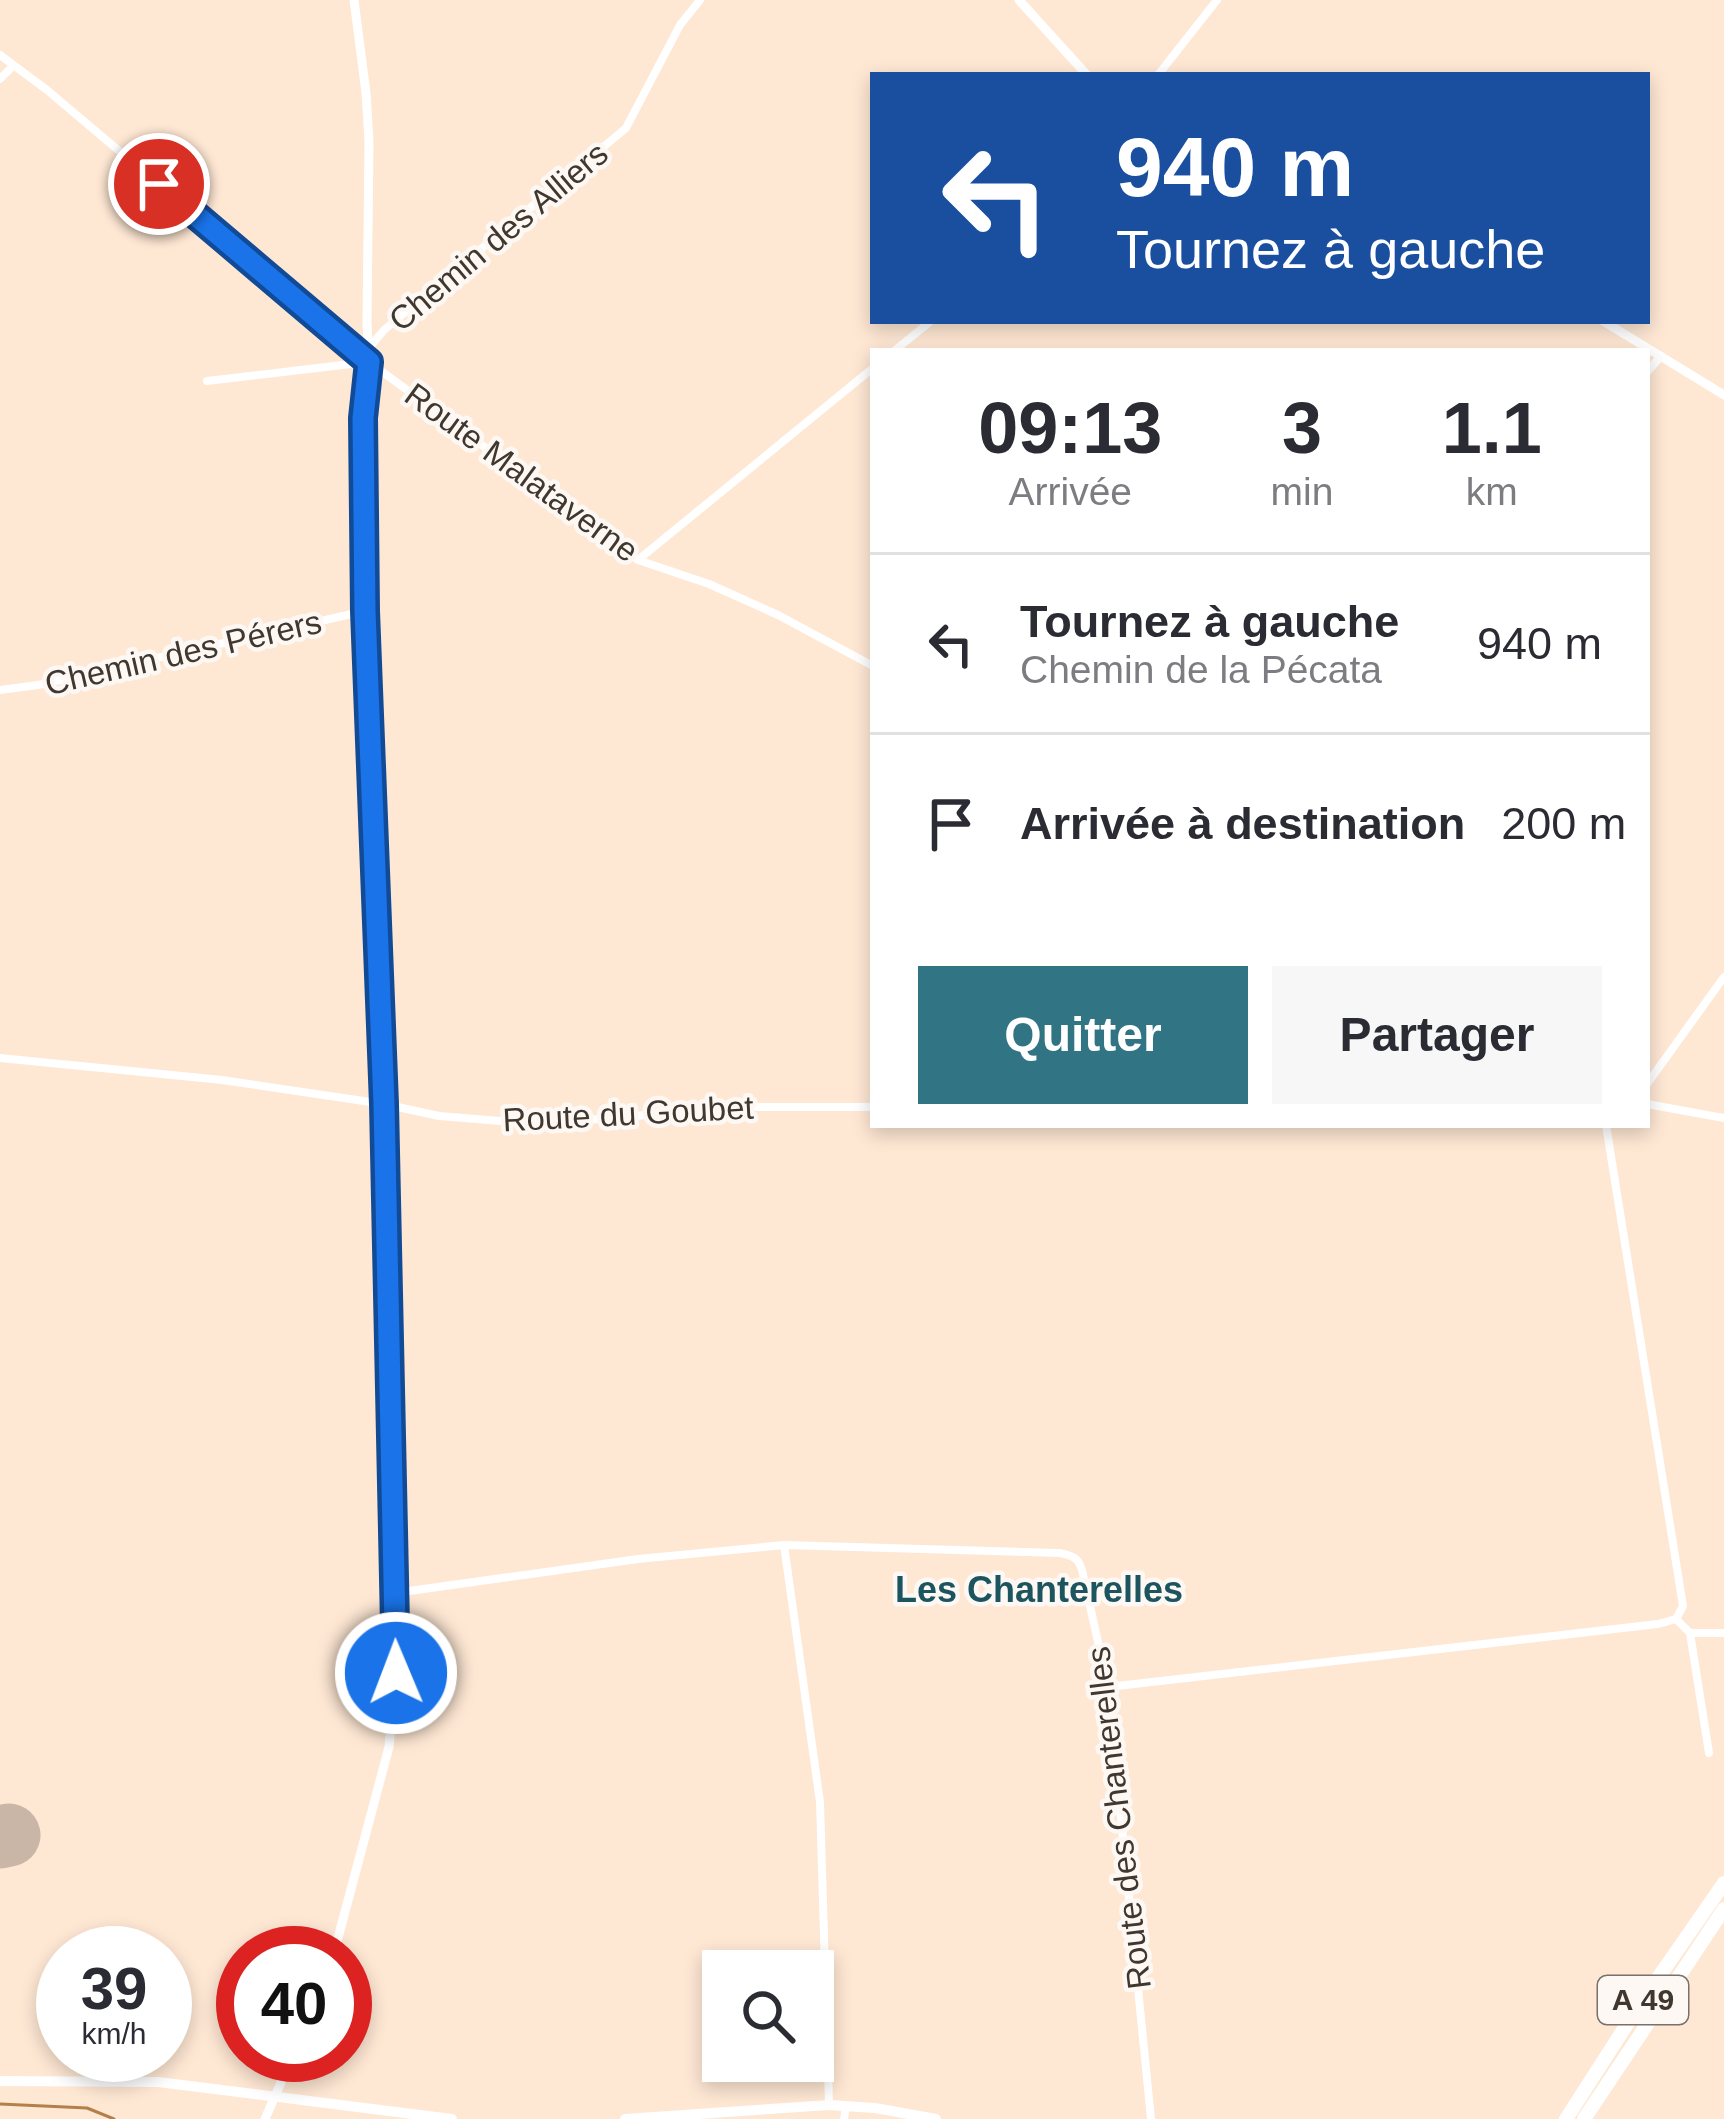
<!DOCTYPE html>
<html lang="fr">
<head>
<meta charset="utf-8">
<style>
  body { margin:0; font-family:Arial,sans-serif; background:#f7f7f7; color:#2b2b33; height:100vh; display:flex; flex-direction:column; font-size:45px; white-space:nowrap }
  * { box-sizing:border-box; margin:0 }
  p { font-size:39px; color:#7c7c81 }
  .icon { flex:none; width:66px; height:66px; fill:none; stroke:currentColor; stroke-width:2; stroke-linecap:round; stroke-linejoin:round }
  .map { position:relative; flex:1; overflow:hidden }
  .side { position:absolute; left:870px; top:348px; width:780px; height:780px; display:flex; flex-direction:column; background:#fff; border-radius:0px; box-shadow:0 6px 18px #0003 }
  .side>* { flex:none }
  .guide { position:absolute; left:870px; top:72px; width:780px; height:252px; border-radius:0px; box-shadow:0 6px 18px #0003; background:#1a4fa0; color:#fff; overflow:hidden }
  .tools { position:absolute; left:702px; top:1950px; display:grid; gap:24px }
  .tools a { display:grid; place-items:center; width:132px; height:132px; border-radius:0px; background:#fff; box-shadow:0 6px 18px #0003; font-size:60px }
  .speed { position:absolute; left:36px; top:1926px; display:flex; gap:24px; font-size:60px; font-weight:700; text-align:center }
  .speed>* { display:grid; place-content:center; width:156px; height:156px; border-radius:50%; background:#fff; box-shadow:0 6px 18px #0003; line-height:1 }
  .speed small { font-size:30px; font-weight:400 }
  .speed .limit { border:18px solid #d22; background:#fff; color:#111 }
  .pin { position:absolute; display:grid; place-items:center; width:102px; height:102px; color:#fff; margin:-51px; border:6px solid #fff; border-radius:50%; box-shadow:0 3px 12px #0007 }
  .me { position:absolute; width:132px; margin:-66px; rotate:359deg; stroke-linejoin:round; filter:drop-shadow(0 0 9px #0008) }
  .turn { display:flex; align-items:center; gap:42px; height:252px; padding:0 48px; font-size:54px }
  .turn .icon { width:156px; height:156px; stroke-width:2.5 }
  .turn b { display:block; font-size:84px; line-height:102px }
  .eta { display:flex; justify-content:space-evenly; align-items:center; height:204px; text-align:center }
  .eta b { font-size:72px; font-weight:700; line-height:84px }
  .action { display:flex; gap:24px; margin-top:auto; padding:24px 48px }
  .action a { flex:1; height:138px; border-radius:0px; background:#317584; color:#fff; font-size:48px; font-weight:700; line-height:138px; text-align:center }
  .action a+a { background:#f7f7f7; color:#2b2b33 }
  ul { padding:0; list-style:none }
  li { display:flex; align-items:center; gap:36px; height:180px; padding:0 48px; border-top:3px solid #e1e1e2 }
  li div { flex:1 }
  li b { display:block; font-size:45px }
  li em { font-style:normal }
  .map>svg:first-child { display:block }
  .green { fill:#eebb8c }
  .lines { fill:none; stroke-linecap:round; stroke-linejoin:round }
  .stream { stroke:#b57f4c; stroke-width:3 }
  .runway { stroke:#c9b6a6; stroke-width:63 }
  .minor { stroke:#fff; stroke-width:8 }
  .tertiary { stroke:#fff; stroke-width:9 }
  .secondary { stroke:#fff; stroke-width:10 }
  .motorway { stroke:#fff; stroke-width:14 }
  .route-casing { stroke:#114b97; stroke-width:30 }
  .route { stroke:#1a73e8; stroke-width:21 }
  .labels { text-anchor:middle; stroke-width:9; stroke-linejoin:round; paint-order:stroke }
  .shield { fill:#fdf8f4; stroke:#79716a; stroke-width:3 }
  .shield-label { font-size:30px; font-weight:bold; fill:#40372f }
  .street-label { font-size:33px; fill:#40372f; stroke:#fdf8f4 }
  .neighbourhood-label { font-size:36px; font-weight:bold; fill:#1c545f; stroke:#fdf8f4 }
</style>
</head>
<body>
<div class="map">
<svg width="1724" height="2119" viewBox="0 0 1724 2119">
  <rect width="100%" height="100%" fill="#fee7d3"/>
  <polygon class="green" points="13,1813 17,1858 0,1860 0,1815"/>
  <g class="lines">
    <polyline class="stream" points="0,2104 87,2108 114,2119"/>
    <polyline class="runway" points="0,1837 9,1835"/>
    <g class="minor">
      <polyline points="0,55 47,90 369,362 638,560 709,584 778,615 873,666"/>
      <polyline points="1158,75 1217,0"/>
      <polyline points="0,79 13,66"/>
      <polyline points="369,348 384,330 626,128 680,25 700,0"/>
      <polyline points="894,351 931,321"/>
      <polyline points="1647,372 1661,356"/>
      <polyline points="207,381 368,362"/>
      <polyline points="638,560 873,368"/>
      <polyline points="0,690 38,685 365,611"/>
      <polyline points="0,1058 222,1080 384,1104 439,1116 527,1123 619,1118 714,1107 873,1107"/>
      <polyline points="1647,1084 1724,977"/>
      <polyline points="1647,1104 1724,1118"/>
      <polyline points="1606,1125 1683,1606 1676,1619"/>
      <polyline points="784,1545 820,1802 829,2104"/>
      <path d="M395,1593l243,-34 146,-14 276,8c13,3 18,4 22,17l26,117 43,432"/>
      <polyline points="1676,1619 1690,1633 1724,1633"/>
      <polyline points="1690,1633 1709,1753"/>
      <polyline points="1108,1687 1658,1624 1676,1619"/>
      <polyline points="844,2119 846,2106"/>
    </g>
    <g class="tertiary">
      <polyline points="1019,0 1087,75"/>
      <polyline points="1603,321 1724,395"/>
      <polyline points="334,1953 389,1747 396,1673 384,1104 365,611 363,418 369,362 367,323 369,141 366,93 354,0"/>
      <polyline points="265,2119 293,2055"/>
    </g>
    <g class="secondary">
      <polyline points="0,2081 158,2082 452,2119"/>
      <polyline points="625,2119 829,2105 875,2108 936,2119"/>
    </g>
    <g class="motorway">
      <polyline points="1566,2119 1640,2004 1724,1883"/>
      <polyline points="1584,2119 1724,1909"/>
    </g>
  </g>
  <g class="lines">
    <g class="route-casing">
      <polyline id="route" points="159,184 369,362 363,418 365,611 384,1104 396,1673"/>
    </g>
    <use href="#route" class="route"/>
  </g>
  <g class="labels">
    <rect class="shield" x="1598" y="1976" width="90" height="48" rx="9"/>
    <g class="shield-label">
      <text x="1643" y="2010">A 49</text>
    </g>
    <g class="street-label">
      <text transform="translate(498 236) rotate(-40)" y="12">Chemin des Alliers</text>
      <text transform="translate(522 472) rotate(36)" y="12">Route Malataverne</text>
      <text transform="translate(183 652) rotate(-13)" y="12">Chemin des Pérers</text>
      <text transform="translate(628 1113) rotate(-3)" y="12">Route du Goubet</text>
      <text transform="translate(1118 1818) rotate(-97)" y="12">Route des Chanterelles</text>
    </g>
    <g class="neighbourhood-label">
      <text x="1039" y="1602">Les Chanterelles</text>
    </g>
  </g>
</svg>
<div class="tools">
<a><svg class="icon" aria-label="search" viewBox="0 0 24 24"><circle cx="10" cy="10" r="6"/><path d="M15 15l6 6"/></svg></a>
</div>
<div class="speed"><div>39<small>km/h</small></div><div class="limit">40</div></div>
<div class="pin" style="left:159px;top:184px;background:#d93025"><svg class="icon" aria-label="arrive" viewBox="0 0 24 24"><path d="M6 21V4h12l-3 4 3 4H6"/></svg></div>
<svg class="me" style="left:396px;top:1673px" viewBox="-20 -20 40 40"><circle r="17" fill="#1a73e8" stroke="#fff" stroke-width="3"/><path d="M0-11L8 9 0 5-8 9z" fill="#fff"/></svg>
<div class="guide">
<div class="turn"><svg class="icon" aria-label="left" viewBox="0 0 24 24"><path d="M17 20v-9H6M10 6l-5 5 5 5"/></svg><div><b>940 m</b>Tournez à gauche</div></div>
</div>
<section class="side">
<div class="eta">
<div><b>09:13</b><p>Arrivée</p></div>
<div><b>3</b><p>min</p></div>
<div><b>1.1</b><p>km</p></div>
</div>
<ul>
<li><svg class="icon" aria-label="left" viewBox="0 0 24 24"><path d="M17 20v-9H6M10 6l-5 5 5 5"/></svg><div><b>Tournez à gauche</b><p>Chemin de la Pécata</p></div><em>940 m</em></li>
<li><svg class="icon" aria-label="arrive" viewBox="0 0 24 24"><path d="M6 21V4h12l-3 4 3 4H6"/></svg><div><b>Arrivée à destination</b></div><em>200 m</em></li>
</ul>
<div class="action"><a>Quitter</a><a>Partager</a></div>
</section>
</div>
</body>
</html>
